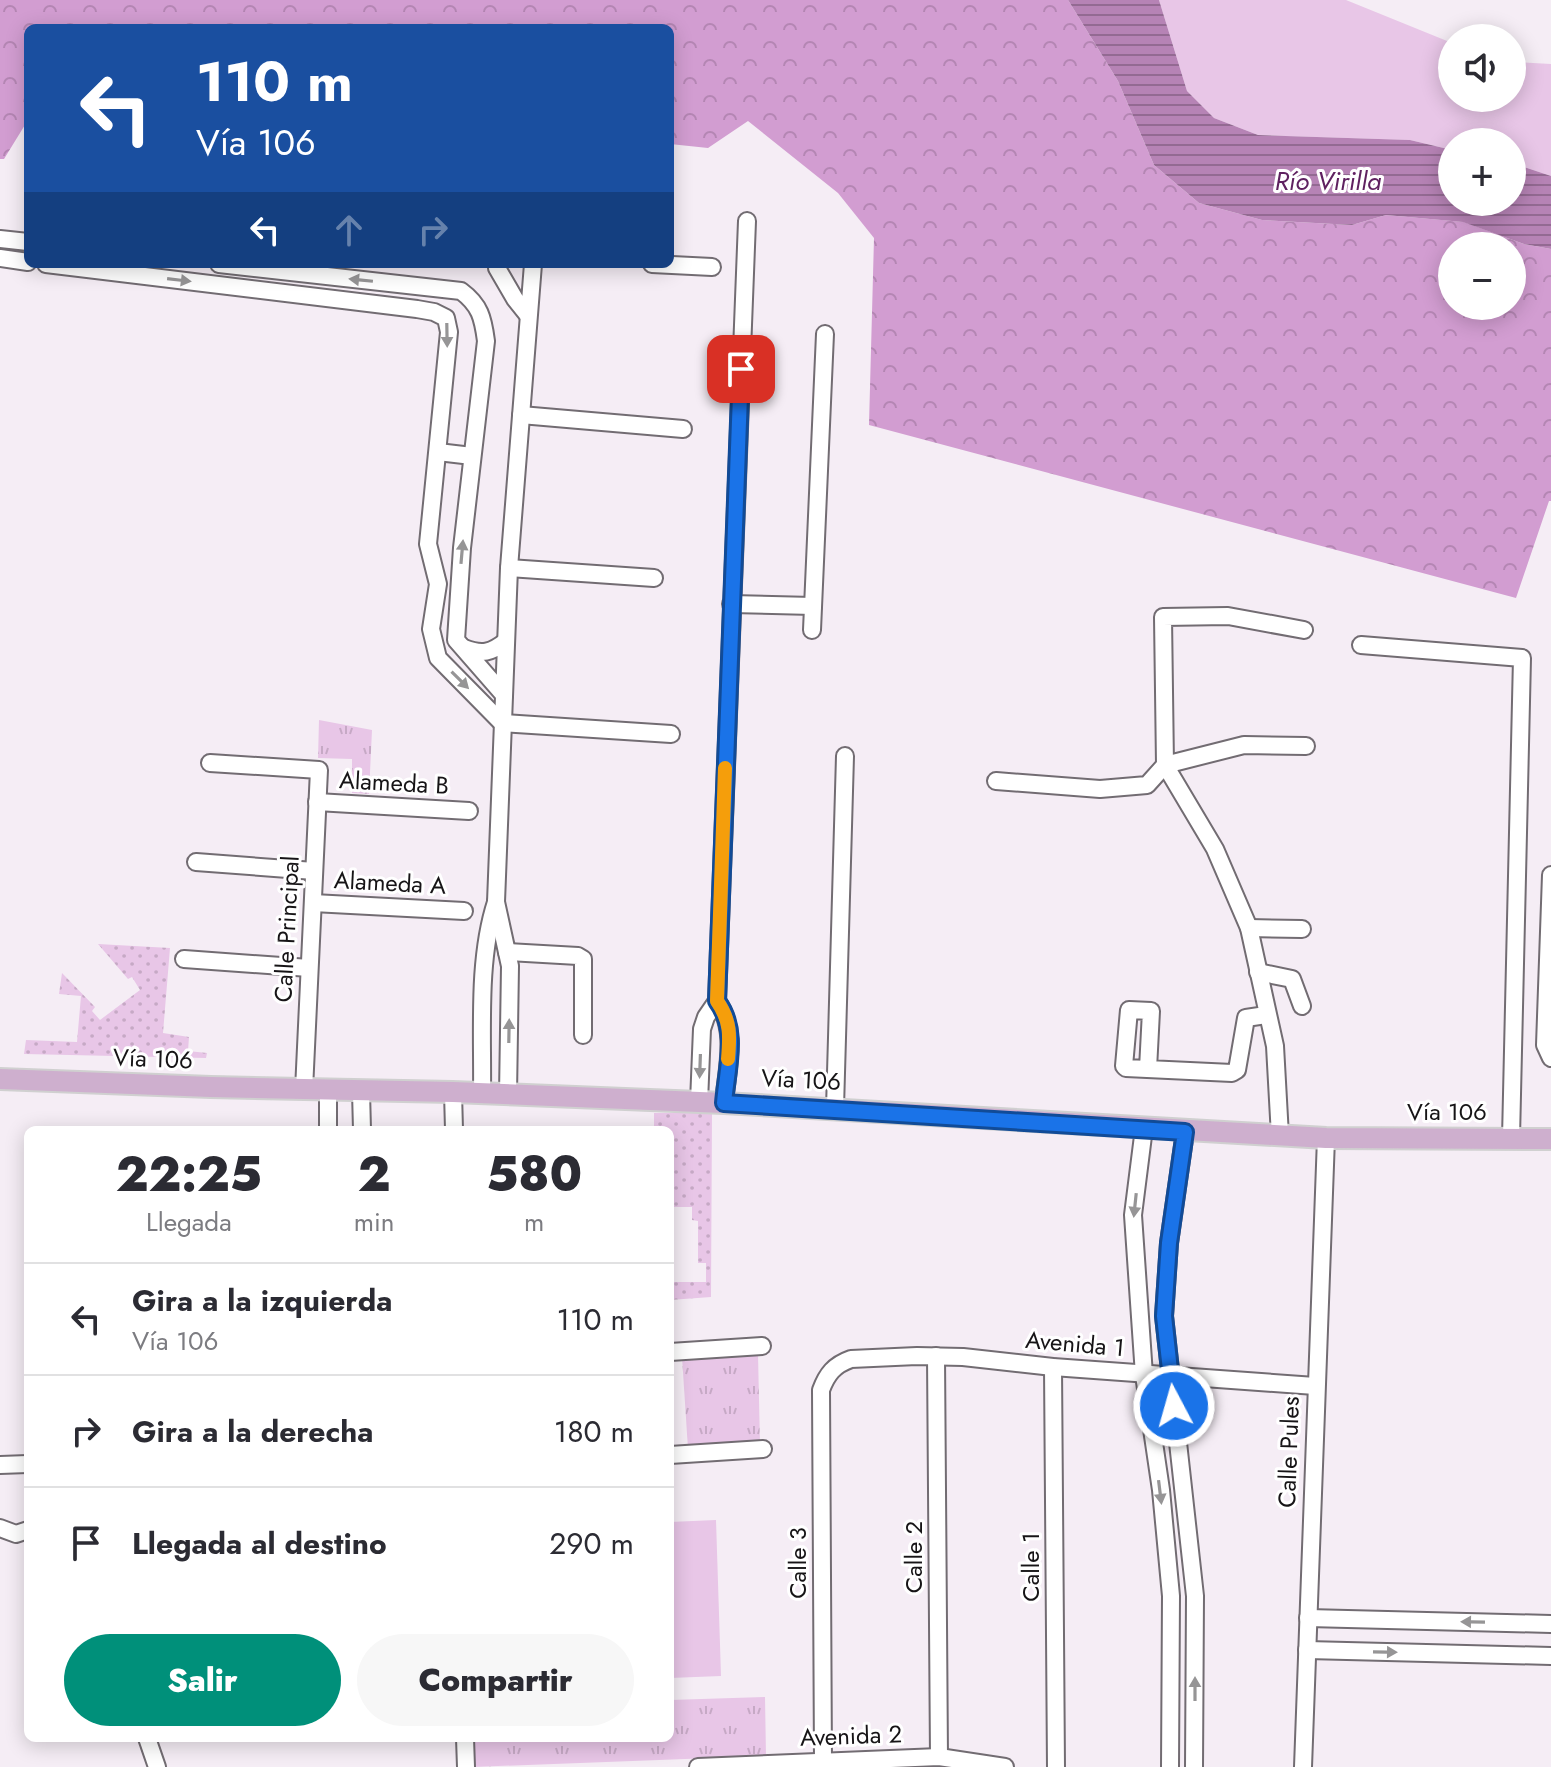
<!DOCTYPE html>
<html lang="es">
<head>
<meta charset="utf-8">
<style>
  body { margin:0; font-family:Jost,sans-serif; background:#f7f7f7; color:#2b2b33; height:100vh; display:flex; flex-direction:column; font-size:30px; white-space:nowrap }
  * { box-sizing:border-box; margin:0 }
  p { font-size:26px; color:#7c7c81 }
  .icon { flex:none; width:44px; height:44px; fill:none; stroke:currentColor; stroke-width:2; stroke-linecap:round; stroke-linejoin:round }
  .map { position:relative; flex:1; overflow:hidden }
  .drawer { position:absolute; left:24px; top:1126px; width:650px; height:616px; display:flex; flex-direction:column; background:#fff; border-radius:12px; box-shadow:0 4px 20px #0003 }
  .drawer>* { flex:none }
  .guide { position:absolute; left:24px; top:24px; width:650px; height:244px; border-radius:12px; box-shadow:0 4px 20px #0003; background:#1a4fa0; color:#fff; overflow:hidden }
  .tools { position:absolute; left:1438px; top:24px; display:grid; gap:16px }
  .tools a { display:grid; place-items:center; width:88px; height:88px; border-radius:50%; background:#fff; box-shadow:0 4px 20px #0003; font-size:40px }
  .pin { position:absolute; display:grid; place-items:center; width:68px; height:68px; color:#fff; margin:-34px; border-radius:16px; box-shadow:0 4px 12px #0006 }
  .me { position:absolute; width:88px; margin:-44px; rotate:354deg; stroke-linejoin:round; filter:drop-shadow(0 0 6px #0008) }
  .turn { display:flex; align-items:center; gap:28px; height:168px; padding:0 40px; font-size:36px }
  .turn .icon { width:104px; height:104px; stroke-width:2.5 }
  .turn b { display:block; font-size:56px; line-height:68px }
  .lanes { display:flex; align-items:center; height:76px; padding:0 40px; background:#0003; justify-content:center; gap:40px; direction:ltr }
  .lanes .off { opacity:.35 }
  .eta { display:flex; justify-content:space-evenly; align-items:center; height:136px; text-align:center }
  .eta b { font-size:48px; font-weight:800; line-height:56px }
  .action { display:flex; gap:16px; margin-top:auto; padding:16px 40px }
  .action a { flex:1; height:92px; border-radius:48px; background:#00907a; color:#fff; font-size:32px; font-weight:800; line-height:92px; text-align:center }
  .action a+a { background:#f7f7f7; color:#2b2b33 }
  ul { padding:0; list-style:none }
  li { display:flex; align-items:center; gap:24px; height:112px; padding:0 40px; border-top:2px solid #e1e1e2 }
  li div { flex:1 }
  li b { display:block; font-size:30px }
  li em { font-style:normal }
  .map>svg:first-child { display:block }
  .grass { fill:#e8c6e7 }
  .forest { fill:url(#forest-crowns); fill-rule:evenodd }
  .park { fill:url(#park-tufts) }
  .garden { fill:url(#garden-dots) }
  .water { fill:url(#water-rules) }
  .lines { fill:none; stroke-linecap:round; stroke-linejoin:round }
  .minor-casing { stroke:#726c72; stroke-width:20 }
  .major-casing { stroke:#d0d0d0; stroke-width:24 }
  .minor { stroke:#fff; stroke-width:16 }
  .major { stroke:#ceafce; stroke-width:20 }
  .oneway { fill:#969596 }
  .route-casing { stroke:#114b97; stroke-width:20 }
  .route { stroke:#1a73e8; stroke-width:14 }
  .slow { stroke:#f59e0b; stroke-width:14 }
  .labels { text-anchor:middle; stroke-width:6; stroke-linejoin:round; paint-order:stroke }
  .street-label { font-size:24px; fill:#161416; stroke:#fff }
  .water-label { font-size:26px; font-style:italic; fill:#5f2160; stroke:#fff }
</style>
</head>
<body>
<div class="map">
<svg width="1551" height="1767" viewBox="0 0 1551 1767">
  <defs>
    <pattern id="forest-crowns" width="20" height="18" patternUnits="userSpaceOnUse" patternTransform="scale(2)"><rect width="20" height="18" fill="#d29dd1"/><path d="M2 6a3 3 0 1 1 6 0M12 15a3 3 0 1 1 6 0" fill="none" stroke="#b486b3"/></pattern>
    <pattern id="park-tufts" width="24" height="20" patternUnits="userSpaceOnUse" patternTransform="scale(2)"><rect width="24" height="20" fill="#e8c6e7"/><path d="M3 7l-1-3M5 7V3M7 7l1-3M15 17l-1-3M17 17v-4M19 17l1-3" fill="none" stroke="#c6a9c5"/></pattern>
    <pattern id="garden-dots" width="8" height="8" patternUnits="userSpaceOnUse" patternTransform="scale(2)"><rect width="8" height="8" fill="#e8c6e7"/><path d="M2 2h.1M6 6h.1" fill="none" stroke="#c6a9c5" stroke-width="1.8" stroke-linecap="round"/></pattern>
    <pattern id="water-rules" width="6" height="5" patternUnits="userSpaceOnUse" patternTransform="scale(2)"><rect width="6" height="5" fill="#b683b5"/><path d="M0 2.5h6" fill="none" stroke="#936a92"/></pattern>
  </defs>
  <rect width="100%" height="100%" fill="#f5edf5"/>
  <g class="grass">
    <polygon points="1159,0 1346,0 1452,43 1452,98 1512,98 1512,62 1551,64 1551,176 1512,163 1512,142 1452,142 1452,150 1410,140 1258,135 1214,118 1187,91"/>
    <polygon points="716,1520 721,1676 670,1678 670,1522"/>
  </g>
  <path class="forest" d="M0,0h1068l50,81 36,84 45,38 63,17 90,5 34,-10 78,7 60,22 27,5v252h-2l-33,97 -647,-173 5,-187 -36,-45 -90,-72 -40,27 -38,-4v-116h-642v92l-24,39h-4zM1452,246h60v60h-60z"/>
  <g class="park">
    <polygon points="319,720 372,730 369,794 352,793 352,759 318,758"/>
    <polygon points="758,1354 760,1445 688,1449 682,1357"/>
    <polygon points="765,1697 766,1756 473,1767 473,1738 670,1738 670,1700"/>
  </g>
  <g class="garden">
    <polygon points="98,944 170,948 163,1033 189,1037 188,1051 207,1053 206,1058 24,1054 26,1040 77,1042 81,996 59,994 62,973 95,1007 92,1011 100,1020 140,990 132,977 128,979"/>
    <polygon points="654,1113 712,1113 711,1297 670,1300 670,1282 706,1282 706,1263 698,1263 698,1221 692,1220 692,1207 672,1207 670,1221 670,1130 654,1130"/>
  </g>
  <polygon class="water" points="1068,0 1159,0 1187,91 1214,118 1258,135 1410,140 1452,150 1452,202 1512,202 1512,163 1551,176 1551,249 1524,244 1463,222 1386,215 1352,225 1262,220 1199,203 1154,165 1118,81"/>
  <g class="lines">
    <g class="minor-casing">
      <g id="minor">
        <polyline points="0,239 28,242"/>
        <polyline points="0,258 28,262"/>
        <polyline points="46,264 417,309 434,312 446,318 449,332 428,544 438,584 431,629 438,658 502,723 671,734"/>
        <path d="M219,264l242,27c19,14 22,27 25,50l-24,207 -6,92 48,55"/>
        <polyline points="498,264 497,268 515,299 527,314"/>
        <polyline points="652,264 712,267"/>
        <polyline points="521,415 683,429"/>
        <polyline points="438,452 472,456"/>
        <polyline points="509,568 654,578"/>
        <polyline points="731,604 813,606"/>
        <polyline points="812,630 825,334"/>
        <polyline points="1361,645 1522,658 1511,1138"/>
        <path d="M464,648c18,7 27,5 42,-7"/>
        <polyline points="210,763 319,770 304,1090"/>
        <polyline points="996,781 1100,789 1147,785 1165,765 1244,745 1306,746"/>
        <polyline points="317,802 469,811"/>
        <polyline points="196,862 314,871"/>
        <polyline points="1551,875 1545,1045 1551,1058"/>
        <polyline points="496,902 510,966 508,1095"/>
        <polyline points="313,903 464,911"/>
        <polyline points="1249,928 1302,929"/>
        <polyline points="507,952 578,956 583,959 583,1035"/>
        <polyline points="184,959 309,968"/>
        <polyline points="1258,972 1292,979 1302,1006"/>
        <path d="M717,1001c21,30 10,67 7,102"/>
        <polyline points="1148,1069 1151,1011 1129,1010 1124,1066 1126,1068 1232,1073 1237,1070 1246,1018 1266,1015"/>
        <polyline points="328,1090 328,1130"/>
        <polyline points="361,1091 362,1130"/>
        <polyline points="453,1092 454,1130"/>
        <path d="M482,1094c1,-61 -5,-134 14,-192l13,-334 24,-304"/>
        <polyline points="699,1102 702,1029 706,1017 717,1001 747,221"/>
        <polyline points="835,1108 845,756"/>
        <polyline points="1144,1128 1133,1215 1144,1375 1161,1490 1171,1596 1170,1767"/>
        <polyline points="1185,1132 1169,1243 1164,1316 1195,1596 1194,1767"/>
        <polyline points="1280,1136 1275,1046 1249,928 1215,849 1165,765 1163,617 1228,616 1304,630"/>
        <polyline points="670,1352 762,1346"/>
        <polyline points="936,1356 939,1757"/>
        <polyline points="1053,1367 1056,1767"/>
        <polyline points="670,1455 763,1449"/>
        <polyline points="0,1465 28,1464"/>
        <polyline points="0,1528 16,1534 28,1530"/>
        <polyline points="1308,1618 1551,1624"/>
        <polyline points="1307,1650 1551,1656"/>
        <polyline points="147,1738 157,1767"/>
        <polyline points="465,1738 466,1767"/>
        <path d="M823,1761l-2,-371c6,-16 13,-25 30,-31l66,-3 46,1 90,10 262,19"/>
        <polyline points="698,1767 939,1757 1005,1767"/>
        <polyline points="1303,1767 1326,1138"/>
      </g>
    </g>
    <g class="major-casing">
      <polyline id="major" points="0,1079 211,1087 453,1092 724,1103 1326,1138 1551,1139"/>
    </g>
    <use href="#minor" class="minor"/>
    <use href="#major" class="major"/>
  </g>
  <defs><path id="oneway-solid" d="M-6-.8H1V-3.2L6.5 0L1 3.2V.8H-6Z" transform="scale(2)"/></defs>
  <g class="oneway">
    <use href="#oneway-solid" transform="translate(179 280) rotate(7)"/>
    <use href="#oneway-solid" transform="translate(361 280) rotate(-174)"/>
    <use href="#oneway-solid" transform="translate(447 335) rotate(89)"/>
    <use href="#oneway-solid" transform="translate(462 552) rotate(-85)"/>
    <use href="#oneway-solid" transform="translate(460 680) rotate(45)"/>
    <use href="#oneway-solid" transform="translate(509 1031) rotate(-89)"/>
    <use href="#oneway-solid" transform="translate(700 1066) rotate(92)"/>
    <use href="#oneway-solid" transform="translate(1135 1205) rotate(96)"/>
    <use href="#oneway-solid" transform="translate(1160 1492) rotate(83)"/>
    <use href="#oneway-solid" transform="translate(1473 1622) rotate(-179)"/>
    <use href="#oneway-solid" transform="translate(1385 1652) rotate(1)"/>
    <use href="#oneway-solid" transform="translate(1195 1689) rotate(-90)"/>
  </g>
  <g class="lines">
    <g class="route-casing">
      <path id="route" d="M741,369l-24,632c22,29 10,67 7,102l461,29 -16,111 -5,73 10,90"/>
    </g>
    <use href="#route" class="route"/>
    <path class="slow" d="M725,768l-8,233c14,20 13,35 11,58"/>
  </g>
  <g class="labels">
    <g class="street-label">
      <text transform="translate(394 783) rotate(3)" y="8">Alameda B</text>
      <text transform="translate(390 883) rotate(3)" y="8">Alameda A</text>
      <text transform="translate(287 929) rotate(-87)" y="8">Calle Principal</text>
      <text transform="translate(153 1059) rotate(2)" y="8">Vía 106</text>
      <text transform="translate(801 1080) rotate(3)" y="8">Vía 106</text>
      <text x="1447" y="1120">Vía 106</text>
      <text transform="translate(1075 1344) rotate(5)" y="8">Avenida 1</text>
      <text transform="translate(1289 1452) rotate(-88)" y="8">Calle Pules</text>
      <text transform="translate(914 1557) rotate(-90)" y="8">Calle 2</text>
      <text transform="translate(798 1563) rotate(-90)" y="8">Calle 3</text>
      <text transform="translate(1031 1567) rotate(-90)" y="8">Calle 1</text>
      <text transform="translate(851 1736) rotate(-2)" y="8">Avenida 2</text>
    </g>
    <g class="water-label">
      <text x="1328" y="190">Río Virilla</text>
    </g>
  </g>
</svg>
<div class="tools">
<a><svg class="icon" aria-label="sound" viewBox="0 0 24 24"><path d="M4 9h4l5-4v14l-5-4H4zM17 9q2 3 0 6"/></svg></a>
<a>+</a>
<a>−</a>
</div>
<div class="pin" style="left:741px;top:369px;background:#d93025"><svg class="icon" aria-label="arrive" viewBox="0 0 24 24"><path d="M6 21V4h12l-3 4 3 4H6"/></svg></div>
<svg class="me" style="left:1174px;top:1406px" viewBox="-20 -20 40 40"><circle r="17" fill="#1a73e8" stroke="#fff" stroke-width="3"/><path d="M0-11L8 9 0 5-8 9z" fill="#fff"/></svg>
<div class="guide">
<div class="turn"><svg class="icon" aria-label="left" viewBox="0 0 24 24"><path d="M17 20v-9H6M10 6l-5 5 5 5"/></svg><div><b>110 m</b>Vía 106</div></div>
<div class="lanes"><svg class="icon" aria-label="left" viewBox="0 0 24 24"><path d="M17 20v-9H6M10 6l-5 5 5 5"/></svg><svg class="icon off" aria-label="ahead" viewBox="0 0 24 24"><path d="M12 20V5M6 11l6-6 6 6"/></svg><svg class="icon off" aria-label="right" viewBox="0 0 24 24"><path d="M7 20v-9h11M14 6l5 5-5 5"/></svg></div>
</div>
<section class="drawer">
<div class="eta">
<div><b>22:25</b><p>Llegada</p></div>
<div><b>2</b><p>min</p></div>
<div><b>580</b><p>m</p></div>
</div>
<ul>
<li><svg class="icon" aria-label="left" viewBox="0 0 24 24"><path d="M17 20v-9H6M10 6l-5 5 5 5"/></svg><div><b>Gira a la izquierda</b><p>Vía 106</p></div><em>110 m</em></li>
<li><svg class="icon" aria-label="right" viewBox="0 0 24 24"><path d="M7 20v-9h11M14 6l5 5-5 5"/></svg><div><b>Gira a la derecha</b></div><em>180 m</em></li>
<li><svg class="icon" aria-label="arrive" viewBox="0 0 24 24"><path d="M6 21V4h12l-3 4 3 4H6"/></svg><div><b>Llegada al destino</b></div><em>290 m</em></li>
</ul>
<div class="action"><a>Salir</a><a>Compartir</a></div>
</section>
</div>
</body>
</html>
